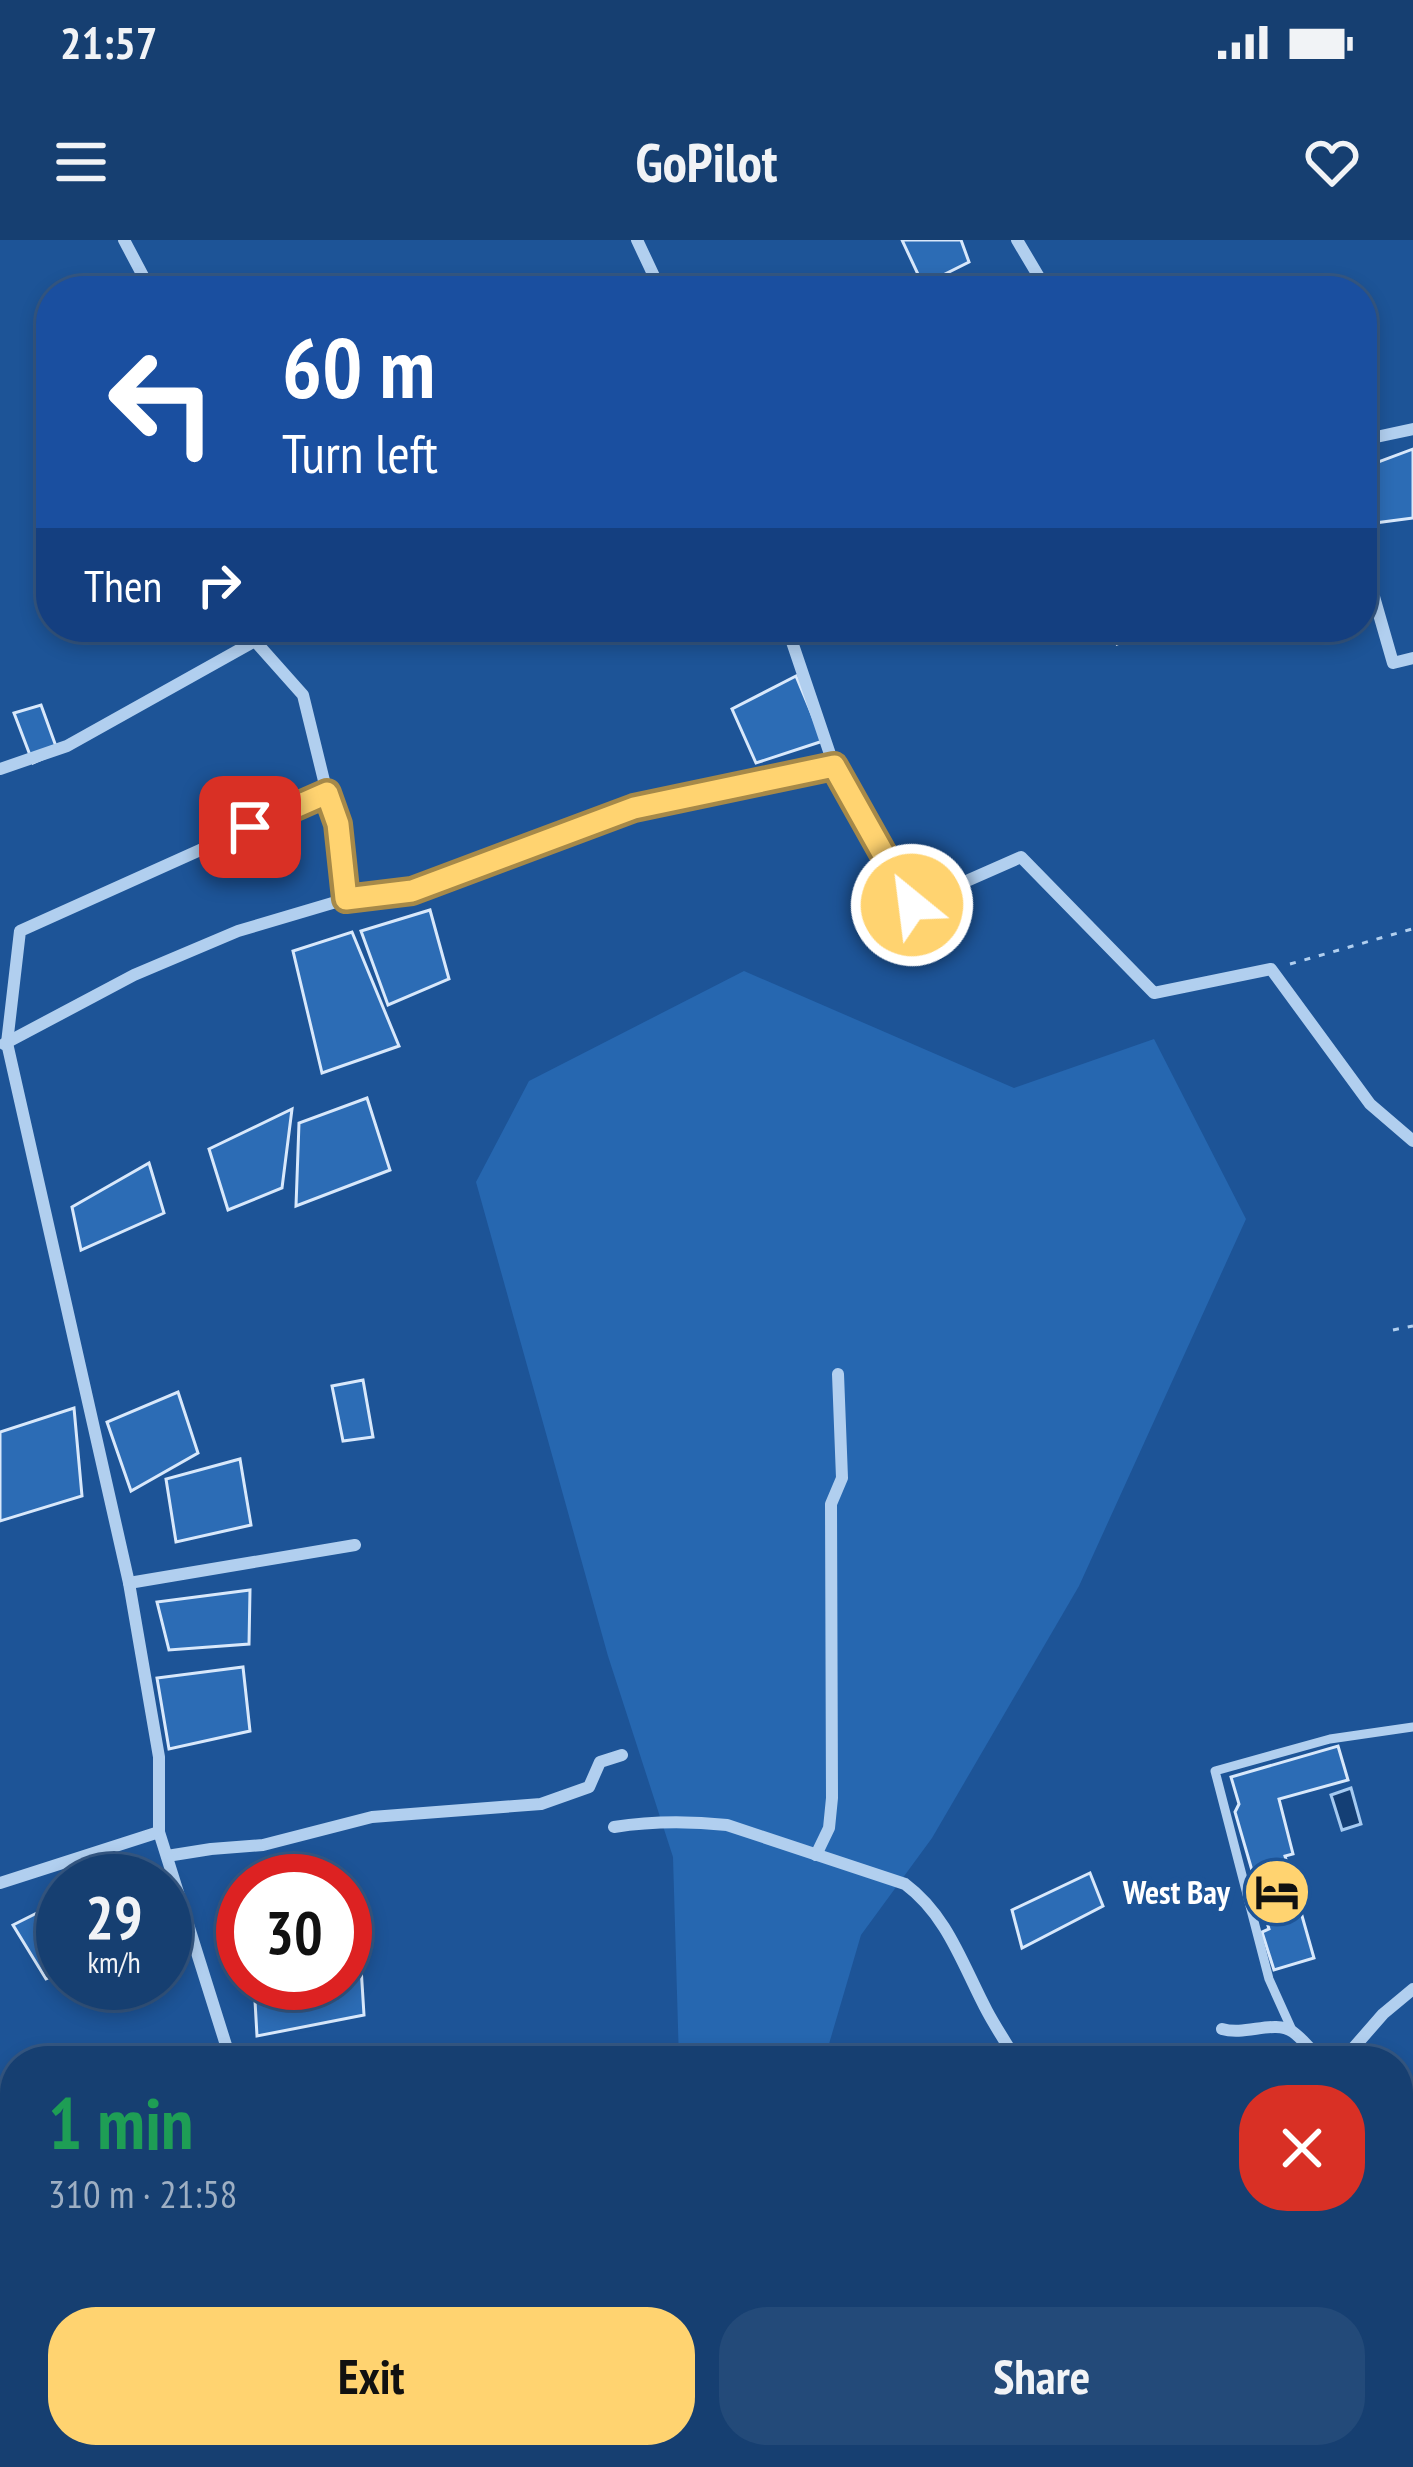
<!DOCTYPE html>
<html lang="en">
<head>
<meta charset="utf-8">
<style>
  body { margin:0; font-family:"PT Sans Narrow",sans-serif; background:#234a79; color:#f1f3f6; height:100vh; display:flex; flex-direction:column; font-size:45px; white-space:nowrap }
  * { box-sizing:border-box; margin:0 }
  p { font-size:39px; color:#9eafc3 }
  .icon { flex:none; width:66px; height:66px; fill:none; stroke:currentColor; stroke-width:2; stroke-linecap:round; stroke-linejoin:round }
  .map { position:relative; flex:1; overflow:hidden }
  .panel { position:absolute; left:0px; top:1806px; width:1413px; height:423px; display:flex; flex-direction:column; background:#163f71; border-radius:48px 48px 0 0; box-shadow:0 6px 18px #0003,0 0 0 3px #355884 }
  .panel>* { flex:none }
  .banner { position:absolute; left:36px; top:36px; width:1341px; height:366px; border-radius:48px; box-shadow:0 6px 18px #0003,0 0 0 3px #355884; background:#1a4fa0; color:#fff; overflow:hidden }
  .speed { position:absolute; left:36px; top:1614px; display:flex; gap:24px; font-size:60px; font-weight:700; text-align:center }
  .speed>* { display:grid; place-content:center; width:156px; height:156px; border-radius:50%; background:#163f71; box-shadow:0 6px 18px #0003,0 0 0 3px #355884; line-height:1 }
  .speed small { font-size:30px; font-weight:400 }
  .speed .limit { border:18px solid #d22; background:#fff; color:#111 }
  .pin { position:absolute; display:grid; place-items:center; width:102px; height:102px; color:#fff; margin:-51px; border-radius:24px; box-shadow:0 6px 18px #0006 }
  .me { position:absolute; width:132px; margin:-66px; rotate:331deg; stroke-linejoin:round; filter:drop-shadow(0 0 9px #0008) }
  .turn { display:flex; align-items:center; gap:42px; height:252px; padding:0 48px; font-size:54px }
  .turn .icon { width:156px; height:156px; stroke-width:2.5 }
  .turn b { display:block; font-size:84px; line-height:102px }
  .then { display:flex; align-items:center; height:114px; padding:0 48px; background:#0003; gap:24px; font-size:45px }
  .round { display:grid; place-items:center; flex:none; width:126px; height:126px; border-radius:48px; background:#234a79 }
  .overview { display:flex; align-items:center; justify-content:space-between; height:204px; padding:0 48px }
  h1 { font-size:72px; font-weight:700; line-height:90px; color:#1e9e55 }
  .action { display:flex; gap:24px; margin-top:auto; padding:24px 48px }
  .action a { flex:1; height:138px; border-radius:48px; background:#ffd370; color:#111; font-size:48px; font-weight:700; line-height:138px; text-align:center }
  .action a+a { background:#234a79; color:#f1f3f6 }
  .status { display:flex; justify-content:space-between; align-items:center; height:84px; padding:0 60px; background:#163f71; direction:ltr }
  .status svg { height:33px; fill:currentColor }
  header { display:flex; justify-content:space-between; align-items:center; height:156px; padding:0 48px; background:#163f71; font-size:54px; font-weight:700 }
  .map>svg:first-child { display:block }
  .green { fill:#2667b0 }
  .water { fill:#143f75; stroke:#a5caf1; stroke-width:3 }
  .building { fill:#2c6cb5; stroke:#d8e8fb; stroke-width:3 }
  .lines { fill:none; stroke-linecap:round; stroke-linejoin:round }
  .path { stroke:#b1cfef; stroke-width:3; stroke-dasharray:6 9; stroke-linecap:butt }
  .service { stroke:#b1cfef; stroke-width:9 }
  .minor { stroke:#b1cfef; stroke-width:12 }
  .route-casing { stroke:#a68949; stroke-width:30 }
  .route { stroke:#ffd370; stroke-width:21 }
  .labels { text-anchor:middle; stroke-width:12; stroke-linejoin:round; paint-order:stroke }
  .poi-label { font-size:33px; font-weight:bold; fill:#fff; stroke:#1d5497; text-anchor:end }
</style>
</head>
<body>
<div class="status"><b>21:57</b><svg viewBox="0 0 49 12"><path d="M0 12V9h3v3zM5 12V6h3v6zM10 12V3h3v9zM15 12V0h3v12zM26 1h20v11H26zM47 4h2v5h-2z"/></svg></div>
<header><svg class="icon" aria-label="menu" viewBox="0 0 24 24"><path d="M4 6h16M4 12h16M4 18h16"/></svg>GoPilot<svg class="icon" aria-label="heart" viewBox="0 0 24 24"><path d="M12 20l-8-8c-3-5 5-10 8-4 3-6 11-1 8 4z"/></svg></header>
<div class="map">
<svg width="1413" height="2227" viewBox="0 0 1413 2227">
  <rect width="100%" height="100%" fill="#1d5497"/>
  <g class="green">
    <polygon points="744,731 1014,848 1154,799 1246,979 1079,1346 932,1598 861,1695 824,1821 679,1821 673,1617 608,1416 476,942 529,841"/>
    <polygon points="657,2214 780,2214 783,2227 649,2227"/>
  </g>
  <g class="water">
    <polygon points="1351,1548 1361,1584 1342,1590 1331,1555"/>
    <polygon points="1413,2136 1413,2227 1338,2227 1348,2214 1398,2214 1398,2154"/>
  </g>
  <g class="building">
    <polygon points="902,0 961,0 969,22 923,45"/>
    <polygon points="1413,209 1413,278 1367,284 1362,253 1362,228"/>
    <polygon points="1110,387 1140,387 1143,394 1117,404"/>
    <polygon points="1147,387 1175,387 1177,392 1152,402"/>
    <polygon points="796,436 823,501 756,523 732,469"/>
    <polygon points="41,465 58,512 33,523 14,473"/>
    <polygon points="430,670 449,739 388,765 361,691"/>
    <polygon points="352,692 399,806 322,833 293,711"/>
    <polygon points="367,858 390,930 296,966 299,883"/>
    <polygon points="292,869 282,948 228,970 209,909"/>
    <polygon points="149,923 164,973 81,1010 72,967"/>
    <polygon points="363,1140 373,1197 343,1201 332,1146"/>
    <polygon points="178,1152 198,1213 131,1251 107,1182"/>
    <polygon points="74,1168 82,1256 0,1281 0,1192"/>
    <polygon points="240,1219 251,1285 176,1302 166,1239"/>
    <polygon points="250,1350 249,1404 169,1410 157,1362"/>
    <polygon points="243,1427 250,1491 169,1509 157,1438"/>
    <polygon points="1338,1506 1348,1540 1279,1559 1293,1614 1285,1616 1314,1718 1274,1730 1262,1692 1269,1689 1235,1572 1239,1564 1231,1537"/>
    <polygon points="1090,1633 1103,1666 1022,1708 1012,1670"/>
    <polygon points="63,1660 63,1732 46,1739 13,1685"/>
    <polygon points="359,1695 364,1775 257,1796 254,1743 345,1743 345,1697"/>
    <polygon points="1158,2214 1229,2214 1215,2227 1145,2227"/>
  </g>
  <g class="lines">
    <g class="path">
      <polyline points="1290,724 1412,689"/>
      <polyline points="1393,1090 1413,1086"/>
      <polyline points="1398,2066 1413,2048"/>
      <polyline points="1243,2227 1256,2214"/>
    </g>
    <g class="service">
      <polyline points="1292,1790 1269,1739 1215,1531 1330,1499 1413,1487"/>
      <polyline points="990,2227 999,2214"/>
      <polyline points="1024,2227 1034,2214"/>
    </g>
    <g class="minor">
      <polyline points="124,0 151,51"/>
      <polyline points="637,0 661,51"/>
      <polyline points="1017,0 1039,37 1040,51"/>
      <polyline points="1050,51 1142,42 1186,42"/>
      <polyline points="1362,200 1413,189"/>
      <polyline points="1362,315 1393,423 1413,418"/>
      <polyline points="256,387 255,401 303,455 327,553 337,583 346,659"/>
      <polyline points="787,387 834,526 912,665 1021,617 1154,753 1271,729 1370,864 1413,901"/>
      <polyline points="0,529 67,506 255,401"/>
      <polyline points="4,804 134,735 238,691 346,659 412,651 634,568 834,526"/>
      <polyline points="129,1343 355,1305"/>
      <path d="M614,1587c38,-6 74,-6 113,-2l178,59c43,32 58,82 82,127 9,17 20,33 30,50"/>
      <polyline points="816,1615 829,1588 832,1558 831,1264 842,1238 838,1134"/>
      <polyline points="167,1616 211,1609 263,1605 372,1577 541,1564 589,1547 600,1522 622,1515"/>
      <polyline points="0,1643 159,1592"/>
      <path d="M1222,1789c24,7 53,-10 71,3 11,8 19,20 30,29"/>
      <polyline points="231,1821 159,1592 159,1517 129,1343 7,803 20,691 327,553"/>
      <polyline points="1342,1821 1383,1774 1413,1749"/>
      <polyline points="92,2227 119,2214"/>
    </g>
  </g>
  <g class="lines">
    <g class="route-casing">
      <polyline id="route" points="250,587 327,553 338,584 346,659 412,651 634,568 834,526 912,665"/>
    </g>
    <use href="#route" class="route"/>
  </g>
  <defs>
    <g id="hotel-disc" transform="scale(3.45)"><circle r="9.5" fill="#ffd370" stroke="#1d5497"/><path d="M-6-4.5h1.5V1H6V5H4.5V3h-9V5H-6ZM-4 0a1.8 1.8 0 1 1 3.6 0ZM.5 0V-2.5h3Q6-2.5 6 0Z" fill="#111"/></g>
  </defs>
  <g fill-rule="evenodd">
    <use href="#hotel-disc" x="1277" y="1652"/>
  </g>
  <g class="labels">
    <g class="poi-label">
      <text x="1230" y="1664">West Bay</text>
    </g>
  </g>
</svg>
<div class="speed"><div>29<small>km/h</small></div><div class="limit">30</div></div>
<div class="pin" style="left:250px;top:587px;background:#d93025"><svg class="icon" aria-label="arrive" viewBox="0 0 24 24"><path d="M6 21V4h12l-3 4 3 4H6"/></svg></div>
<svg class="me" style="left:912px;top:665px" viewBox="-20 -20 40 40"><circle r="17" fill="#ffd370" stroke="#fff" stroke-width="3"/><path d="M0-11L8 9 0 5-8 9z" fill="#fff"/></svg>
<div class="banner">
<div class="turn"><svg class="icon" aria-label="left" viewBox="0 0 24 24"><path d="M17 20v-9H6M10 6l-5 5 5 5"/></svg><div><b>60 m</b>Turn left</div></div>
<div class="then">Then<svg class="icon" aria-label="right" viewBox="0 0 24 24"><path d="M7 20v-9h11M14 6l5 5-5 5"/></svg></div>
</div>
<section class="panel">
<div class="overview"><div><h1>1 min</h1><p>310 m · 21:58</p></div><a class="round" style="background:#d93025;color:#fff"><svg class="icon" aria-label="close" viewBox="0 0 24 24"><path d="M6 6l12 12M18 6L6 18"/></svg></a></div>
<div class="action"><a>Exit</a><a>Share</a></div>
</section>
</div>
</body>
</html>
